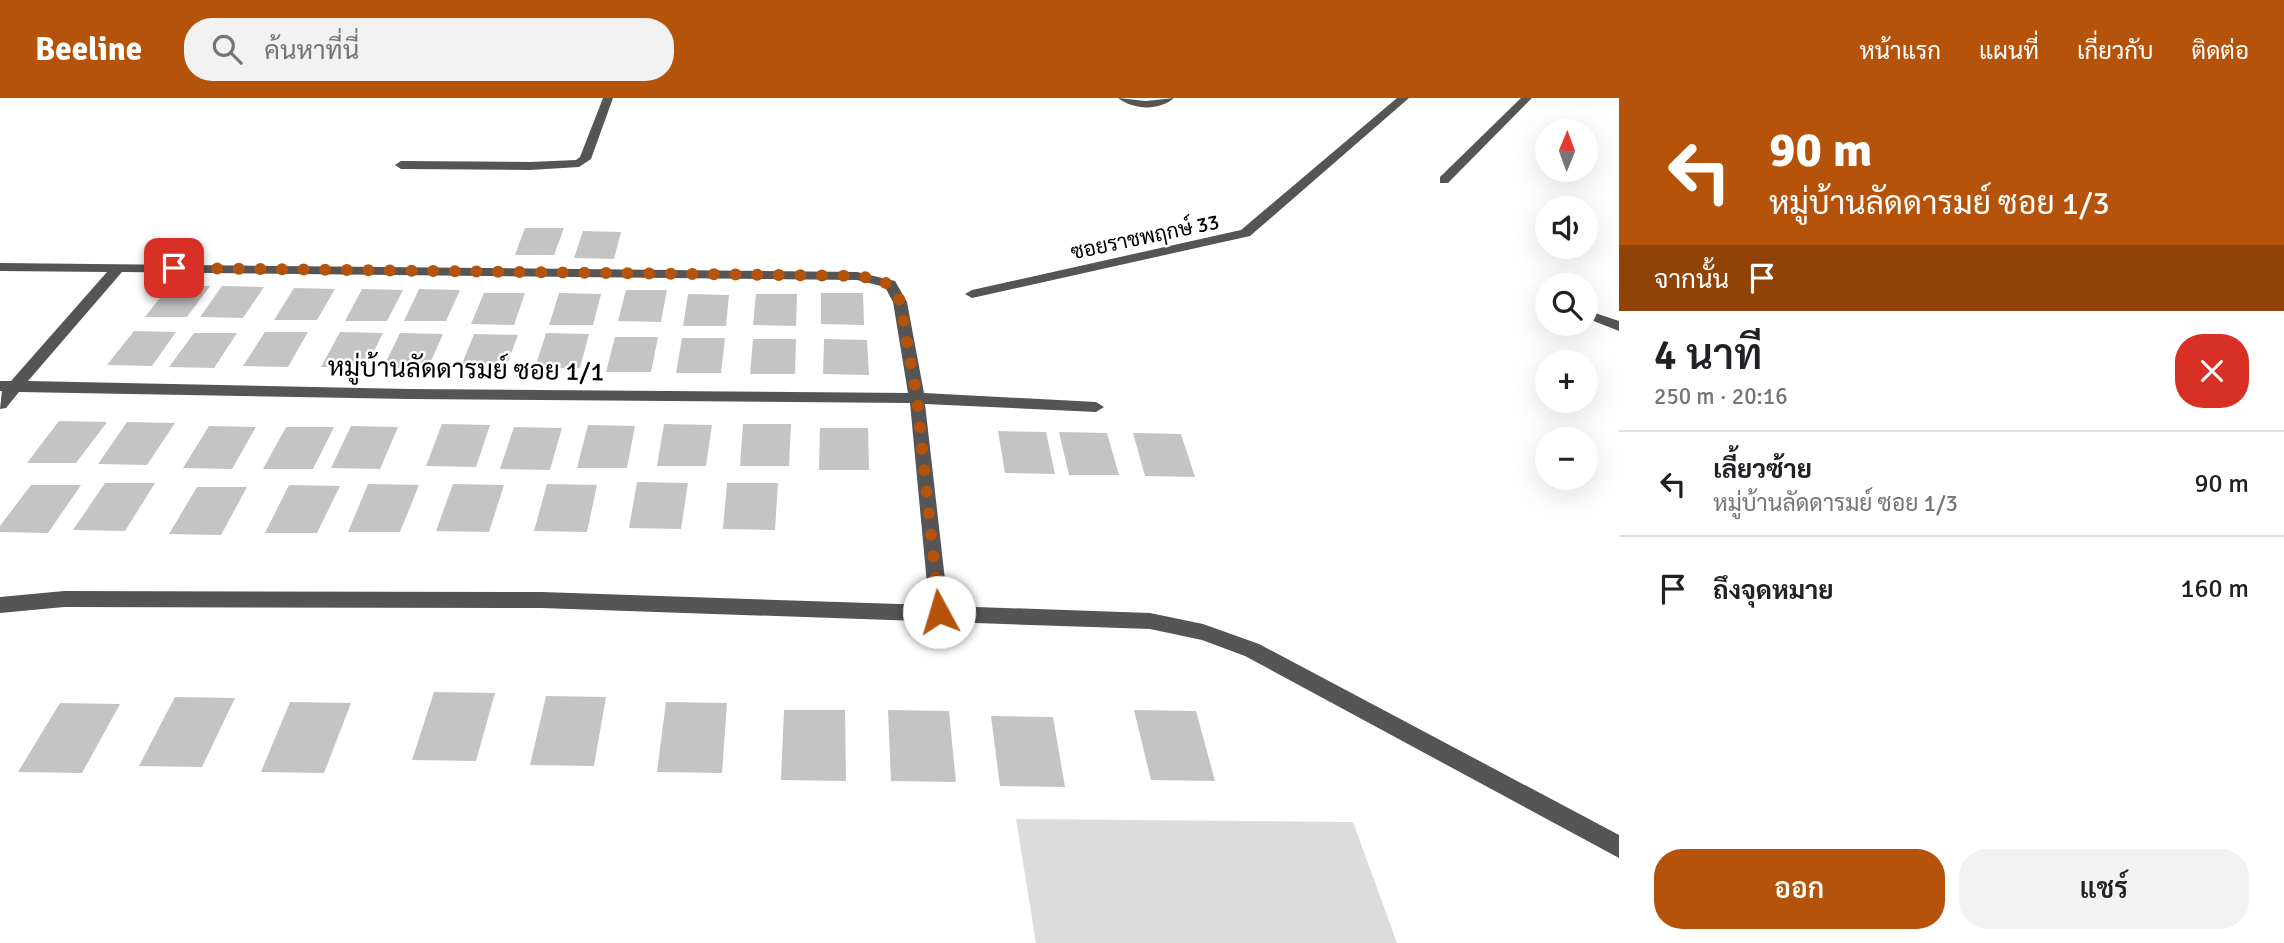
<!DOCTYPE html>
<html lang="th">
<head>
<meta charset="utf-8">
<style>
  body { margin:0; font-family:Signika,Sarabun,sans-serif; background:#f2f2f2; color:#202124; height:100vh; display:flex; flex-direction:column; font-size:26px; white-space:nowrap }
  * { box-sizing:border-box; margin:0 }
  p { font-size:23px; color:#757577 }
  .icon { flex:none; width:38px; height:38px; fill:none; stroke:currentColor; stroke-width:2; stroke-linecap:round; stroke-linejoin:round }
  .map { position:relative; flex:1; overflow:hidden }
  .details { display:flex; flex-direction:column; background:#fff; width:665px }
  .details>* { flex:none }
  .hud { background:#b45309; color:#fff; overflow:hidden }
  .needle { width:46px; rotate:1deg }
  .controls { position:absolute; left:1535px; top:21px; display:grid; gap:14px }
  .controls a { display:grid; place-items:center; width:63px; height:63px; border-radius:50%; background:#fff; box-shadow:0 7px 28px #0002; font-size:35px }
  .pin { position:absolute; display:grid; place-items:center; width:60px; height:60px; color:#fff; margin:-30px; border-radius:14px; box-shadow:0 4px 10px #0006 }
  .me { position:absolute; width:77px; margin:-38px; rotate:354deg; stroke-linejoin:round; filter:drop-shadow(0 0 5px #0008) }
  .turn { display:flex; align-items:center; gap:24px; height:147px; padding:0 35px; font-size:32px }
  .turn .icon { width:91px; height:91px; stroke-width:2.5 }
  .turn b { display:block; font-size:49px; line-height:60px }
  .then { display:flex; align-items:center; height:66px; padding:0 35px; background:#0003; gap:14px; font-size:26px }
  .round { display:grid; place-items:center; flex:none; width:74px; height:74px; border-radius:28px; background:#f2f2f2 }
  .summary { display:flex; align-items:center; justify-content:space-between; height:119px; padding:0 35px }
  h1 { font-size:42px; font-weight:600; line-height:52px }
  .cta { display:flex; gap:14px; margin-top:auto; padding:14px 35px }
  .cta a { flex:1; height:80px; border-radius:28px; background:#b45309; color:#fff; font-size:28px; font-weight:600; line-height:80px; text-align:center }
  .cta a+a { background:#f2f2f2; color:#202124 }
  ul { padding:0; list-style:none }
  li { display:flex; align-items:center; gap:21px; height:105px; padding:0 35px; border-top:2px solid #e0e0e0 }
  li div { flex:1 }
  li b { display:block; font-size:26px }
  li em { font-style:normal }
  header { display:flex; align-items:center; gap:42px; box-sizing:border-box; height:98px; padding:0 35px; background:#b45309; color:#fff }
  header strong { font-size:33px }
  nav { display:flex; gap:38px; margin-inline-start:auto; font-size:24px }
  .search { width:490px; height:63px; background:#f2f2f2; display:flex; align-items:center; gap:18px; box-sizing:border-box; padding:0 24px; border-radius:28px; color:#757577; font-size:26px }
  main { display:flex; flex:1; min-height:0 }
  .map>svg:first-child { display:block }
  .green { fill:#dcdcdc }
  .building { fill:#c4c4c4 }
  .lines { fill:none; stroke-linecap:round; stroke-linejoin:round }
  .minor { fill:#555; fill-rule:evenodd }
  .route { stroke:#b45309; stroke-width:12; stroke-dasharray:0 21.6 }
  .labels { text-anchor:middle; stroke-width:5; stroke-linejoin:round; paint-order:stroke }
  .far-street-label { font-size:21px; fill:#000; stroke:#fff }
  .street-label { font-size:26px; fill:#000; stroke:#fff }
</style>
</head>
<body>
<header>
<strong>Beeline</strong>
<div class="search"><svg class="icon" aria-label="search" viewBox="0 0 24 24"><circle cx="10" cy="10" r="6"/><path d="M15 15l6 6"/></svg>ค้นหาที่นี่</div>
<nav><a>หน้าแรก</a><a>แผนที่</a><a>เกี่ยวกับ</a><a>ติดต่อ</a></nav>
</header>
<main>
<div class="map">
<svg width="1619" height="845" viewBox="0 0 1619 845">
  <rect width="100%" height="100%" fill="#fff"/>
  <polygon class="green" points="1016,721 1353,724 1397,845 1036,845"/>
  <g class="building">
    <polygon points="525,130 564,130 554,157 515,157"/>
    <polygon points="583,133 621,134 614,161 574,160"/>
    <polygon points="169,188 210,188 187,219 145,219"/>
    <polygon points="222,188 264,189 243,220 200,219"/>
    <polygon points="294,190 335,191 317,222 274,222"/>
    <polygon points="362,191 403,192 387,223 345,223"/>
    <polygon points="419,191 460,192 446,223 404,223"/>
    <polygon points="626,192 667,192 661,224 618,223"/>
    <polygon points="484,195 525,195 514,227 471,226"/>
    <polygon points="559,195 601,196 593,227 549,227"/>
    <polygon points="821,195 863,195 864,227 821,226"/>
    <polygon points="688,196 729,197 726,228 683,228"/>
    <polygon points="756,196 797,196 796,228 753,227"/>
    <polygon points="134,233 176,234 152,268 107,267"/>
    <polygon points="265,234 308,234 288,269 243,268"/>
    <polygon points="340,234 383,235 366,269 321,269"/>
    <polygon points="194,235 237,235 214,270 169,269"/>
    <polygon points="400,235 443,236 428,270 383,270"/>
    <polygon points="546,235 589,236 580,270 535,270"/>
    <polygon points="474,236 518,237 505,271 460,271"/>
    <polygon points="615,239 658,239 651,274 606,274"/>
    <polygon points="682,240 725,240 721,275 676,275"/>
    <polygon points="753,241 796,241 795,276 750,276"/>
    <polygon points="824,241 867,242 869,277 823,276"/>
    <polygon points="59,323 107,324 76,365 27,365"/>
    <polygon points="127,324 175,325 147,367 98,366"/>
    <polygon points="442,326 490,327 476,369 426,368"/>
    <polygon points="664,326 712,327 706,368 657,368"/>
    <polygon points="743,326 791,326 789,368 740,368"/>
    <polygon points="588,327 635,328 627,370 577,370"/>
    <polygon points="209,328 256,329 232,371 183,370"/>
    <polygon points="351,328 398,329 380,371 331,370"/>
    <polygon points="286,329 334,329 313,371 263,371"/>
    <polygon points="514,329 562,330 550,372 500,371"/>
    <polygon points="820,330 868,330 869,372 819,372"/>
    <polygon points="998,333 1046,334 1055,376 1005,375"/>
    <polygon points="1059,334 1107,335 1119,377 1069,377"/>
    <polygon points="1133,335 1181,336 1195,379 1145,378"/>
    <polygon points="637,384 688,385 681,431 629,430"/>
    <polygon points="105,385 155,385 125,433 73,432"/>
    <polygon points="727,385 778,385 775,432 723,431"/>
    <polygon points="368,386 419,387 400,434 348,434"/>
    <polygon points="453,386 504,387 489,434 436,433"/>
    <polygon points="547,386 597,387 587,434 534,433"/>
    <polygon points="31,387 81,387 48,435 0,434 0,428"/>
    <polygon points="289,387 340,388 317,435 265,435"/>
    <polygon points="197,389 247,389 221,437 169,436"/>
    <polygon points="434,594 495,595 476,663 412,662"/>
    <polygon points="546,598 606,599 594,668 530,667"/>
    <polygon points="175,599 235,600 202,669 139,668"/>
    <polygon points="290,604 351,605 324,675 261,674"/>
    <polygon points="666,604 727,605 722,675 657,674"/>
    <polygon points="60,605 120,606 82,675 18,674"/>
    <polygon points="784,612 845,612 846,683 781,682"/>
    <polygon points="888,612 949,613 956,684 891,683"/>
    <polygon points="1134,612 1196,613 1215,683 1151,682"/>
    <polygon points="991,618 1053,619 1065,689 1000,688"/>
  </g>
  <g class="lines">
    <g class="minor">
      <polygon points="603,0 613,0 591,61 579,69 530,72 401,71 395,67 401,63 530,64 576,62 580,59"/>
      <path d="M1118,0l28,3 28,-3c-15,13 -40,12 -56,0z"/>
      <polygon points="1397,0 1409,0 1250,138 972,200 965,196 972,192 1241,132"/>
      <polygon points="1521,0 1532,0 1448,85 1440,85 1440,79"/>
      <path d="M0,165l857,9 38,9 12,21 17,91 172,9 8,5 -8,5 -171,-8 23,202 202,7 53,11 56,20 360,191v23l-374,-202 -43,-16 -52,-11 -609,-21 -477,-1 -64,6v-16l64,-6 477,1 388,13 -19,-202 -501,-4 -390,-7 -13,16 -6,1 2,-18h-2v-10h11l96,-109 -107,-1zM122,174l735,8 28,7 8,15 15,91 -499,-4 -381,-8z"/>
      <polygon points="1586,212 1619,223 1619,233 1586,220"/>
    </g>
  </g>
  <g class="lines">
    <path class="route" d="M174,170l683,8c20,3 36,4 43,26l17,96 22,214"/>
  </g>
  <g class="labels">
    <g class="far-street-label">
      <text transform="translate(1145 139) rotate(-12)" y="7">ซอยราชพฤกษ์ 33</text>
    </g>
    <g class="street-label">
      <text transform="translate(466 271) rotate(1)" y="9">หมู่บ้านลัดดารมย์ ซอย 1/1</text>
    </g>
  </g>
</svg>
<div class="controls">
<a><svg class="needle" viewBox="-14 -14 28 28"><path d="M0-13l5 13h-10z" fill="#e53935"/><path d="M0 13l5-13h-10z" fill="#757577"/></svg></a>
<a><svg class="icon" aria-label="sound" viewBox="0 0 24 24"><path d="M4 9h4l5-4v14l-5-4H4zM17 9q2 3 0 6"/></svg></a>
<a><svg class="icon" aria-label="search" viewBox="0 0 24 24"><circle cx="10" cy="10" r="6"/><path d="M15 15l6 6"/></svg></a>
<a>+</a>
<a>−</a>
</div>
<div class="pin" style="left:174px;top:170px;background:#d93025"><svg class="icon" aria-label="arrive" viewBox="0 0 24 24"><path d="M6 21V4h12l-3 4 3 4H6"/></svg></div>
<svg class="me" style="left:939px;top:514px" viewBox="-20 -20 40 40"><circle r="19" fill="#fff"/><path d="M0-13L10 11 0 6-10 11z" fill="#b45309"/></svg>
</div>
<section class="details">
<div class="hud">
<div class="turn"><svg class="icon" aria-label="left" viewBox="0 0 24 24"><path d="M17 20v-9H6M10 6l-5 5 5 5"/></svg><div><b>90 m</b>หมู่บ้านลัดดารมย์ ซอย 1/3</div></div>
<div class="then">จากนั้น<svg class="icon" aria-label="arrive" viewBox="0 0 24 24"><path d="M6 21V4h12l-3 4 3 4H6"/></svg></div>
</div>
<div class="summary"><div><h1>4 นาที</h1><p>250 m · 20:16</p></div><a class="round" style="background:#d93025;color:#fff"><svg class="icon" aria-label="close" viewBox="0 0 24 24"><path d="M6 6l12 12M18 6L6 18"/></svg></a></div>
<ul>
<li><svg class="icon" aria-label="left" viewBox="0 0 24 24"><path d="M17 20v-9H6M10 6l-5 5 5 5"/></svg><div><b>เลี้ยวซ้าย</b><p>หมู่บ้านลัดดารมย์ ซอย 1/3</p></div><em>90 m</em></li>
<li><svg class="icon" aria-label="arrive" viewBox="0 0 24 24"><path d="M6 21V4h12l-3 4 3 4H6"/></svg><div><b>ถึงจุดหมาย</b></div><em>160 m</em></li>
</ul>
<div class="cta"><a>ออก</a><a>แชร์</a></div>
</section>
</main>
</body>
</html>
